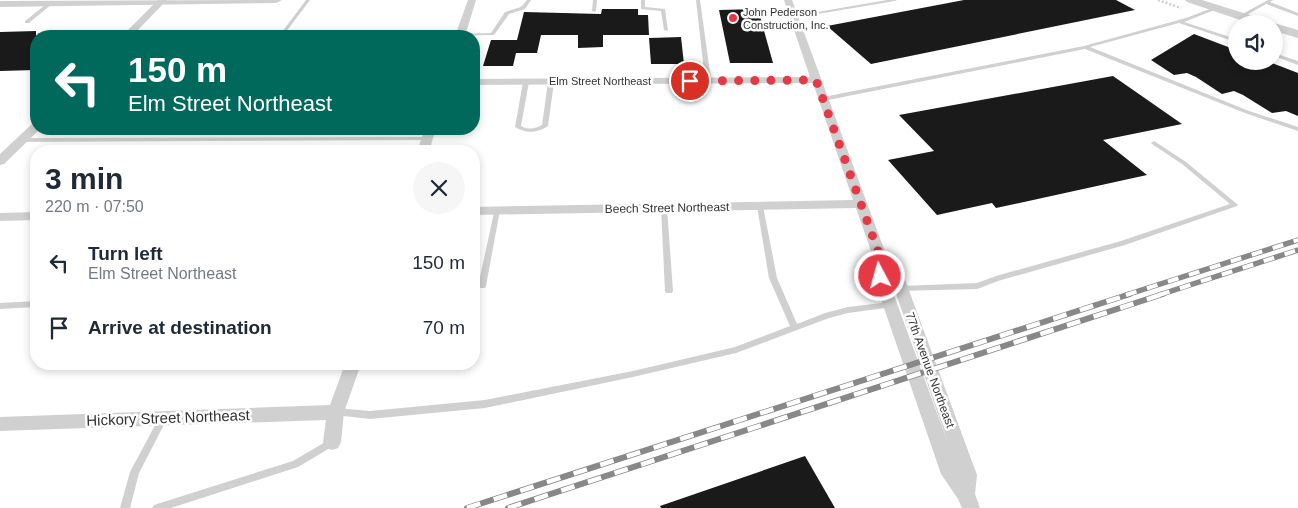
<!DOCTYPE html>
<html lang="en">
<head>
<meta charset="utf-8">
<style>
  body { margin:0; font-family:Arial,sans-serif; background:#f6f6f7; color:#1f2937; height:100vh; display:flex; flex-direction:column; font-size:19px; white-space:nowrap }
  * { box-sizing:border-box; margin:0 }
  p { font-size:16px; color:#747a83 }
  .icon { flex:none; width:28px; height:28px; fill:none; stroke:currentColor; stroke-width:2; stroke-linecap:round; stroke-linejoin:round }
  .map { position:relative; flex:1; overflow:hidden }
  .panel { position:absolute; left:30px; top:145px; width:450px; height:225px; display:flex; flex-direction:column; background:#fff; border-radius:20px; box-shadow:0 2px 8px #0003 }
  .panel>* { flex:none }
  .top-card { position:absolute; left:30px; top:30px; width:450px; height:105px; border-radius:20px; box-shadow:0 2px 8px #0003; background:#00695c; color:#fff; overflow:hidden }
  .fabs { position:absolute; left:1228px; top:15px; display:grid; gap:10px }
  .fabs a { display:grid; place-items:center; width:55px; height:55px; border-radius:50%; background:#fff; box-shadow:0 2px 8px #0003; font-size:25px }
  .pin { position:absolute; display:grid; place-items:center; width:42px; height:42px; color:#fff; margin:-21px; border:2px solid #fff; border-radius:50%; box-shadow:0 1px 5px #0007 }
  .me { position:absolute; width:55px; margin:-28px; rotate:354deg; stroke-linejoin:round; filter:drop-shadow(0 0 4px #0008) }
  .turn { display:flex; align-items:center; gap:18px; height:105px; padding:0 15px; font-size:22px }
  .turn .icon { width:65px; height:65px; stroke-width:2.5 }
  .turn b { display:block; font-size:35px; line-height:42px }
  .round { display:grid; place-items:center; flex:none; width:52px; height:52px; border-radius:26px; background:#f6f6f7 }
  .overview { display:flex; align-items:center; justify-content:space-between; height:85px; padding:0 15px }
  h1 { font-size:30px; font-weight:800; line-height:38px }
  ul { padding:0; list-style:none }
  li { display:flex; align-items:center; gap:15px; height:65px; padding:0 15px }
  li div { flex:1 }
  li b { display:block; font-size:19px }
  li em { font-style:normal }
  .map>svg:first-child { display:block }
  .building { fill:#1a1a1a }
  .lines { fill:none; stroke-linecap:round; stroke-linejoin:round }
  .path { stroke:#cdcdcd; stroke-width:2.5; stroke-dasharray:2 2; stroke-linecap:butt }
  .service { fill:#d0d0d0; fill-rule:evenodd }
  .minor { fill:#d0d0d0; fill-rule:evenodd }
  .tertiary { fill:#d0d0d0; fill-rule:evenodd }
  .rail-far1-casing { stroke:#888; stroke-width:5.5 }
  .rail-casing { stroke:#888; stroke-width:6 }
  .rail-far1 { stroke:#fff; stroke-width:4; stroke-dasharray:11; stroke-linecap:butt }
  .rail { stroke:#fff; stroke-width:4.5; stroke-dasharray:14; stroke-linecap:butt }
  .route { stroke:#e63946; stroke-width:9; stroke-dasharray:0 16.2 }
  .poi-dot { fill:#e63946; stroke:#fff; stroke-width:2 }
  .labels { text-anchor:middle; stroke-width:5; stroke-linejoin:round; paint-order:stroke }
  .far-poi-label { font-size:11px; fill:#333; stroke:#fff; text-anchor:start }
  .far-street-label { font-size:11px; fill:#333; stroke:#fff }
  .street-label { font-size:12px; fill:#333; stroke:#fff }
  .near-street-label { font-size:15px; fill:#333; stroke:#fff }
</style>
</head>
<body>
<div class="map">
<svg width="1298" height="508" viewBox="0 0 1298 508">
  <rect width="100%" height="100%" fill="#fff"/>
  <g class="building">
    <polygon points="964,0 1116,0 1135,10 871,64 827,26"/>
    <polygon points="602,9 638,9 638,15 648,15 649,35 603,35 603,47 578,48 578,35 541,35 537,53 516,53 513,66 483,66 491,40 517,40 524,12 601,14"/>
    <polygon points="758,9 773,63 730,63 719,10"/>
    <polygon points="36,31 36,70 0,71 0,32"/>
    <polygon points="1194,34 1236,50 1236,61 1267,61 1298,73 1298,116 1286,111 1272,113 1243,95 1234,91 1222,94 1196,77 1187,73 1174,75 1151,60"/>
    <polygon points="681,37 684,64 651,64 649,38"/>
    <polygon points="1113,76 1182,124 1103,140 1147,175 996,208 992,203 937,215 888,160 934,151 899,115"/>
    <polygon points="805,456 835,508 661,508 660,506"/>
  </g>
  <g class="lines">
    <polyline class="path" points="1158,0 1181,8"/>
    <g class="service">
      <polygon points="306,0 310,0 283,36 279,36"/>
      <polygon points="527,0 531,0 525,9 509,14 494,35 419,36 421,35 491,33 505,12 521,7"/>
      <polygon points="593,0 597,0 596,11 594,12 592,11"/>
      <polygon points="641,0 645,0 645,7 665,9 668,31 664,30 661,11 641,9"/>
      <polygon points="696,0 700,0 711,80 708,82 705,80"/>
      <polygon points="887,0 897,0 895,1 794,18 792,17 794,16"/>
      <polygon points="1268,0 1273,0 1270,2 1298,13 1298,16 1266,4 1243,17 1239,16"/>
      <polygon points="49,2 53,3 29,23 25,23 25,21"/>
      <polygon points="1215,7 1217,8 1217,9 1184,22 1236,39 1236,42 1179,23 1090,47 1249,111 1298,127 1298,131 1245,113 1085,49 823,101 820,99 823,97 1084,46 1186,18"/>
      <polygon points="1274,53 1298,61 1298,65 1274,56"/>
      <path d="M526,80l3,2 -8,44c7,4 14,3 21,-1l6,-43 3,-2 3,2 -6,44c-10,7 -23,8 -33,1l8,-45z"/>
      <polygon points="427,137 430,139 429,140 21,142 18,140 21,138"/>
      <polygon points="1154,141 1186,162 1237,204 1238,205 1237,206 1125,245 998,281 977,289 898,291 897,289 898,287 901,286 977,283 996,276 1121,241 1230,204 1182,164 1152,144 1151,143"/>
      <polygon points="760,204 763,206 777,278 797,324 825,313 848,307 890,302 893,303 894,305 893,307 848,313 829,318 736,353 633,377 485,408 370,419 334,415 333,412 334,409 337,408 370,411 485,400 633,371 735,347 790,326 769,278 757,206"/>
      <polygon points="662,206 666,206 667,208 673,291 672,293 666,293 665,291 661,208"/>
      <polygon points="495,208 499,208 500,210 486,286 485,288 479,288 478,286"/>
      <polygon points="36,301 36,307 0,309 0,303"/>
      <polygon points="163,415 166,416 167,419 139,473 130,508 120,508 130,472 160,416"/>
      <polygon points="332,438 335,439 336,442 335,445 298,467 171,508 152,508 154,505 157,504 293,461"/>
    </g>
    <g class="minor">
      <polygon points="158,0 167,0 132,36 122,36"/>
      <polygon points="468,0 476,0 465,36 455,36"/>
      <path d="M784,0h8l92,249 16,17 77,209 -2,19 5,14h-18l-4,-9 -17,-25 -68,-198 -2,-25 -15,-43 -382,7v-8l379,-7 -40,-117 -339,2v-6l336,-2zM886,268h1l62,178 -62,-170z"/>
      <polygon points="36,123 36,129 40,129 4,164 0,165 0,154 32,124"/>
      <polygon points="425,129 436,129 429,151 417,151"/>
      <polygon points="36,212 36,220 0,221 0,213"/>
      <polygon points="345,364 361,364 344,412 341,442 338,448 332,450 326,448 323,442 326,420 0,431 0,417 330,405"/>
    </g>
    <g class="tertiary">
      <polygon points="282,0 276,3 0,7 0,1"/>
      <polygon points="1185,0 1202,0 1269,21 1271,24 1252,24 1187,2"/>
      <polygon points="1274,23 1298,30 1298,38 1274,31"/>
    </g>
    <g class="rail-far1-casing">
      <g id="rail-far1">
        <polyline points="1126,295 1298,240"/>
        <polyline points="1159,295 1298,250"/>
      </g>
    </g>
    <g class="rail-casing">
      <g id="rail">
        <polyline points="467,508 1130,294"/>
        <polyline points="508,508 1163,294"/>
      </g>
    </g>
    <use href="#rail-far1" class="rail-far1"/>
    <use href="#rail" class="rail"/>
  </g>
  <g class="lines">
    <polyline class="route" points="690,81 816,80 878,251 880,276"/>
  </g>
  <circle class="poi-dot" cx="733" cy="18" r="5"/>
  <g class="labels">
    <g class="far-poi-label">
      <text x="743" y="16">John Pederson<tspan x="743" dy="13">Construction, Inc.</tspan></text>
    </g>
    <g class="far-street-label">
      <text x="600" y="85">Elm Street Northeast</text>
    </g>
    <g class="street-label">
      <text transform="translate(667 208) rotate(-1)" y="4">Beech Street Northeast</text>
      <text transform="translate(930 370) rotate(70)" y="4">77th Avenue Northeast</text>
    </g>
    <g class="near-street-label">
      <text transform="translate(168 418) rotate(-2)" y="5">Hickory Street Northeast</text>
    </g>
  </g>
</svg>
<div class="fabs">
<a><svg class="icon" aria-label="sound" viewBox="0 0 24 24"><path d="M4 9h4l5-4v14l-5-4H4zM17 9q2 3 0 6"/></svg></a>
</div>
<div class="pin" style="left:690px;top:81px;background:#d93025"><svg class="icon" aria-label="arrive" viewBox="0 0 24 24"><path d="M6 21V4h12l-3 4 3 4H6"/></svg></div>
<svg class="me" style="left:880px;top:276px" viewBox="-20 -20 40 40"><circle r="17" fill="#e63946" stroke="#fff" stroke-width="3"/><path d="M0-11L8 9 0 5-8 9z" fill="#fff"/></svg>
<div class="top-card">
<div class="turn"><svg class="icon" aria-label="left" viewBox="0 0 24 24"><path d="M17 20v-9H6M10 6l-5 5 5 5"/></svg><div><b>150 m</b>Elm Street Northeast</div></div>
</div>
<section class="panel">
<div class="overview"><div><h1>3 min</h1><p>220 m · 07:50</p></div><a class="round"><svg class="icon" aria-label="close" viewBox="0 0 24 24"><path d="M6 6l12 12M18 6L6 18"/></svg></a></div>
<ul>
<li><svg class="icon" aria-label="left" viewBox="0 0 24 24"><path d="M17 20v-9H6M10 6l-5 5 5 5"/></svg><div><b>Turn left</b><p>Elm Street Northeast</p></div><em>150 m</em></li>
<li><svg class="icon" aria-label="arrive" viewBox="0 0 24 24"><path d="M6 21V4h12l-3 4 3 4H6"/></svg><div><b>Arrive at destination</b></div><em>70 m</em></li>
</ul>
</section>
</div>
</body>
</html>
